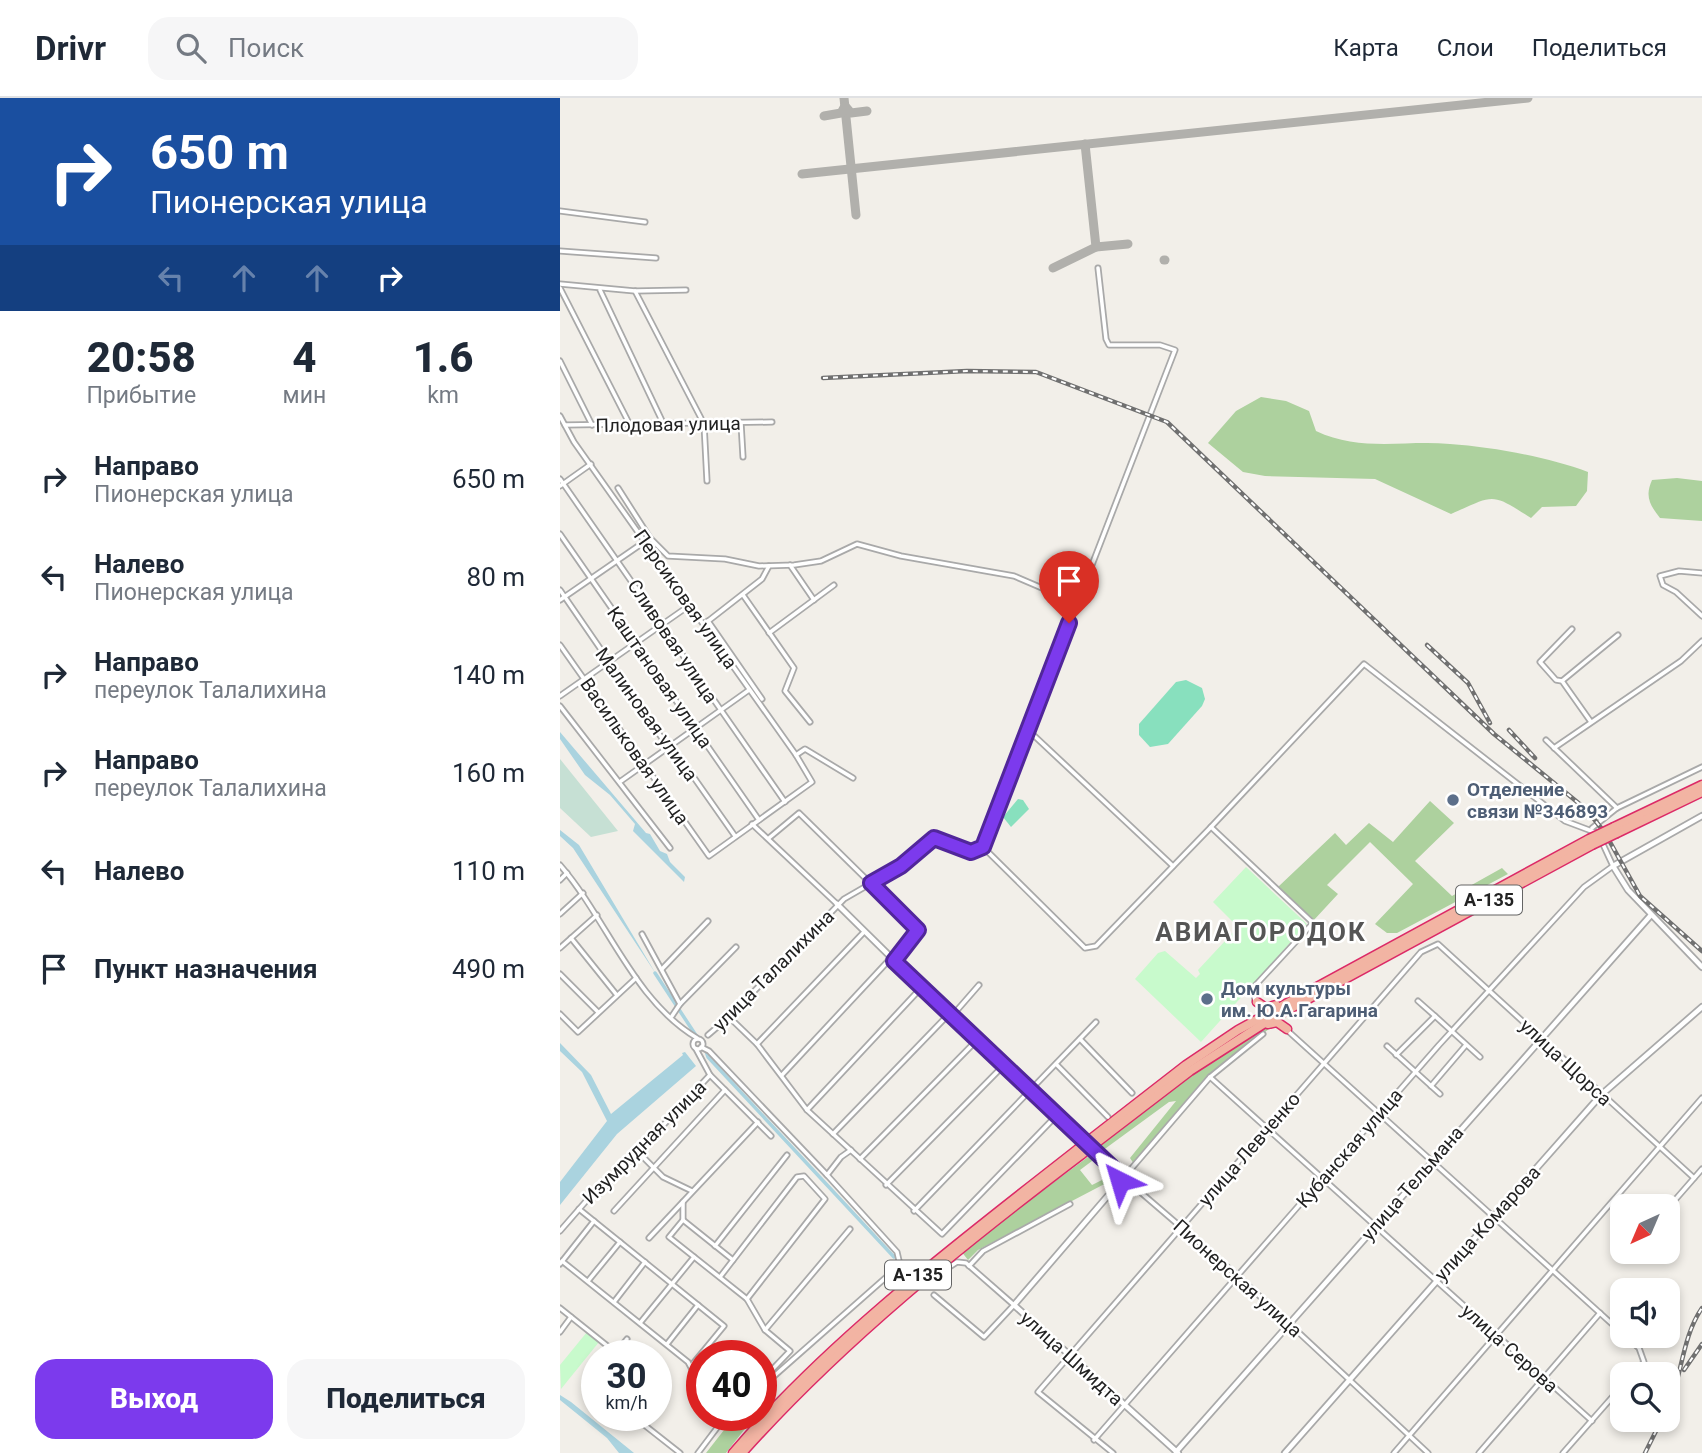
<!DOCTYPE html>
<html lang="ru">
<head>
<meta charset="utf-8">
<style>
  body { margin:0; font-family:Roboto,sans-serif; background:#f6f6f7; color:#1f2937; height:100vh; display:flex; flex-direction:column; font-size:26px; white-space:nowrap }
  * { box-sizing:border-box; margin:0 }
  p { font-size:23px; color:#747a83 }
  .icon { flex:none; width:38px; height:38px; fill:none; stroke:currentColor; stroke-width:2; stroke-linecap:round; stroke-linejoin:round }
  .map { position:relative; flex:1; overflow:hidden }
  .panel { display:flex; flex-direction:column; background:#fff; width:560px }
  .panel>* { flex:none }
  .top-card { background:#1a4fa0; color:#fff; overflow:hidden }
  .needle { width:46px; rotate:224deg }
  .buttons { position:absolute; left:1050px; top:1096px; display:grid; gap:14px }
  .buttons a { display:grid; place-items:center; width:70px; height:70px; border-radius:14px; background:#fff; box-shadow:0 4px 10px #0003; font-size:35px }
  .speed { position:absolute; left:21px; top:1242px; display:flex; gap:14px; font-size:35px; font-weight:700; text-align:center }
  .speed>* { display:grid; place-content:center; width:91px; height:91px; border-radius:50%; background:#fff; box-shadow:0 4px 10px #0003; line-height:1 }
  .speed small { font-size:18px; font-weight:400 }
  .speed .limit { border:10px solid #d22; background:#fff; color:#111 }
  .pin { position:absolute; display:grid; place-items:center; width:60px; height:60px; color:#fff; margin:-72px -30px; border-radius:50% 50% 50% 0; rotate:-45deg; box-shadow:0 0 7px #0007 }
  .pin .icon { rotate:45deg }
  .me { position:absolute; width:77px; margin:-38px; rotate:320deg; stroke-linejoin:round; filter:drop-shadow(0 0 5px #0008) }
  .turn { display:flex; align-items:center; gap:24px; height:147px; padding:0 35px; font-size:32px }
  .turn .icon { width:91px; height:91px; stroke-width:2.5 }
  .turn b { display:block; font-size:49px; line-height:60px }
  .lanes { display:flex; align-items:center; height:66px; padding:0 35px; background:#0003; justify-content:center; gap:35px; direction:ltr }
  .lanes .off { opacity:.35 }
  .eta { display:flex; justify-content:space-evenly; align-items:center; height:119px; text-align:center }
  .eta b { font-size:42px; font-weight:800; line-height:49px }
  .button { display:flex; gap:14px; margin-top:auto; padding:14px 35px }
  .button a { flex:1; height:80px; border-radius:21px; background:#7c3aed; color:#fff; font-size:28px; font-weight:800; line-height:80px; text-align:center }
  .button a+a { background:#f6f6f7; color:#1f2937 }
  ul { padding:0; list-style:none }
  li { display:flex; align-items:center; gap:21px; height:98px; padding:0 35px }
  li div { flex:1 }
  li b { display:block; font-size:26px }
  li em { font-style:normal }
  header { display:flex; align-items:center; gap:42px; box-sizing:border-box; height:98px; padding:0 35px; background:#fff; border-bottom:2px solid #e0e1e3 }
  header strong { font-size:33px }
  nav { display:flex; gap:38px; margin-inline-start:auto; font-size:24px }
  .search { width:490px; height:63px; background:#f6f6f7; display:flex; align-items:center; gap:18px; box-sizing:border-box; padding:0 24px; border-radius:21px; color:#747a83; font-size:26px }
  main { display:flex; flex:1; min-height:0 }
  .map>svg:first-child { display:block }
  .forest { fill:#add19e }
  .wetland { fill:#c6e0d4 }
  .park { fill:#c8facc }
  .pitch { fill:#88e0be }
  .water { fill:#aad3df }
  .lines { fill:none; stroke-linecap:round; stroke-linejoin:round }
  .canal { stroke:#aad3df; stroke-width:3.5 }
  .taxiway { stroke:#b1b0ac; stroke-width:9 }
  .minor-casing { stroke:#a9a9a9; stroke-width:7 }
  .tertiary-casing { stroke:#a9a9a9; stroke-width:8 }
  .trunk-casing { stroke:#dc2a67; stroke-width:11 }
  .minor { stroke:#fff; stroke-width:3.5 }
  .tertiary { stroke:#fff; stroke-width:4.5 }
  .trunk { stroke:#f2b4a3; stroke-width:8 }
  .rail-casing { stroke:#707070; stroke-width:4.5 }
  .rail { stroke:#fff; stroke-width:2; stroke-dasharray:5; stroke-linecap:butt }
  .trunk-bridge-casing { stroke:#dc2a67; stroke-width:11; stroke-linecap:butt }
  .trunk-bridge { stroke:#f2b4a3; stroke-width:8 }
  .route-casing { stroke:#51269a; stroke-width:18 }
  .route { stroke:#7c3aed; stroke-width:12 }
  .service-dot { fill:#5c6f8a; stroke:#fff; stroke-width:2.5 }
  .labels { text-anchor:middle; stroke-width:5; stroke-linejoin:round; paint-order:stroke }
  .shield { fill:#fff; stroke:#646464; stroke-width:2 }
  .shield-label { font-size:18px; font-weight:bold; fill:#222 }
  .street-label { font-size:19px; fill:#222; stroke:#fff }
  .service-label { font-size:19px; font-weight:bold; fill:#4e5e75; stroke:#fff; text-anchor:start }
  .district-label { font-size:26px; font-weight:bold; letter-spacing:2px; fill:#555; stroke:#fff }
</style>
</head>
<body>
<header>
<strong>Drivr</strong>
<div class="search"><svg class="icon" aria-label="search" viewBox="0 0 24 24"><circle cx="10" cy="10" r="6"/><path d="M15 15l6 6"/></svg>Поиск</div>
<nav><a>Карта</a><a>Слои</a><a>Поделиться</a></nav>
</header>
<main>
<section class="panel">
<div class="top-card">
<div class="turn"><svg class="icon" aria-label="right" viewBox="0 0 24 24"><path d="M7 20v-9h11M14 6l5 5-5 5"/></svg><div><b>650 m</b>Пионерская улица</div></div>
<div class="lanes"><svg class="icon off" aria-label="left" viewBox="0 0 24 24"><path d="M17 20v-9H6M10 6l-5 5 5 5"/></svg><svg class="icon off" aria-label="ahead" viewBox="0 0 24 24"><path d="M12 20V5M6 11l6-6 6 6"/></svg><svg class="icon off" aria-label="ahead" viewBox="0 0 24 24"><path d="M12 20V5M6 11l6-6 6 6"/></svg><svg class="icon" aria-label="right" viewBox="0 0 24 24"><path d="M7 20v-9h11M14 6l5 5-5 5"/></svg></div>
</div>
<div class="eta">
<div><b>20:58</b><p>Прибытие</p></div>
<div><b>4</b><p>мин</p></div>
<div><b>1.6</b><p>km</p></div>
</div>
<ul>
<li><svg class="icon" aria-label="right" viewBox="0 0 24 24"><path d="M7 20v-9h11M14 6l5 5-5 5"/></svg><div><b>Направо</b><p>Пионерская улица</p></div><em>650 m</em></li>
<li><svg class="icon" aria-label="left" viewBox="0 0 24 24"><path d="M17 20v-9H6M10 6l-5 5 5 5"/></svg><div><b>Налево</b><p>Пионерская улица</p></div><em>80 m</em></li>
<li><svg class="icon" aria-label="right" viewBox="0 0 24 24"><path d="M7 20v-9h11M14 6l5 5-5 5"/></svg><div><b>Направо</b><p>переулок Талалихина</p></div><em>140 m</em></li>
<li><svg class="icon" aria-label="right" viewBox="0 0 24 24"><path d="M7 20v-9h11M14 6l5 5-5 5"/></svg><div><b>Направо</b><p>переулок Талалихина</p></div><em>160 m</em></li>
<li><svg class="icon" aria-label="left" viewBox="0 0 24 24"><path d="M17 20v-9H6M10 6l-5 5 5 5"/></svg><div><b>Налево</b></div><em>110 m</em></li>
<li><svg class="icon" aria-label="arrive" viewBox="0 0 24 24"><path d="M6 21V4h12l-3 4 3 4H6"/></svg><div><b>Пункт назначения</b></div><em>490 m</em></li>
</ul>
<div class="button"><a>Выход</a><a>Поделиться</a></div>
</section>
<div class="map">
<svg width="1142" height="1355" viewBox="0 0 1142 1355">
  <rect width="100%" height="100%" fill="#f2efe9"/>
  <g class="forest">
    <path d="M701,299l25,4 23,10 7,20c44,21 88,9 134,13 43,3 98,13 138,28l-1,19 -11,15 -34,1 -11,11c-41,-26 -36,-23 -80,-4l-76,-35 -110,-3 -22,-4 -35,-29 28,-32z"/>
    <path d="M1117,380l25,3v40l-42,-3c-11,-14 -15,-22 -8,-38z"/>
    <polygon points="870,703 894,725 855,763 892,798 942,770 948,776 837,835 827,835 815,826 853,786 810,744 767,787 778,796 753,823 718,789 775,735 786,747 809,725 833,744"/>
    <path d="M705,930l4,1c-58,41 -91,80 -135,135l-4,-6 46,-57 -7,1 -67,49 -3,-4 95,-74z"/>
    <polygon points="532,1056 536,1060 520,1072 532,1087 552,1077 554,1081 418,1152 408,1162 401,1153"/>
    <polygon points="175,1318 195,1318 166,1355 146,1355"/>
  </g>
  <polygon class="wetland" points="0,661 58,733 31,739 0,710"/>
  <g class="park">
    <polygon points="686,769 747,826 641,944 575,881 598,855 605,853 636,880 640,876 638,872 678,829 653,804"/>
    <polygon points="27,1234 39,1244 1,1291 0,1267"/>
  </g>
  <g class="pitch">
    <polygon points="626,582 642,590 645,601 642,608 608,646 590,649 579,637 579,626 616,584"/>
    <polygon points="458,701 463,702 469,711 451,729 443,719"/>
  </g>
  <g class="water">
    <polygon points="0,634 86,735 90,736 100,753 107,756 110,764 125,779 124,784 73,733 75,726 50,697 25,677 0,641"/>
    <polygon points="0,732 19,747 96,876 13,750 0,738"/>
    <polygon points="0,945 31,977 51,1016 123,957 122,955 125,954 136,968 57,1036 0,1107 0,1084 47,1023 22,974 0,953"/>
    <polygon points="0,1297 11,1304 74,1355 59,1355 47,1340 0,1302"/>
  </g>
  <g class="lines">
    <g class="canal">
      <polyline points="95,875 137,939"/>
      <polyline points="145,950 148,959 334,1159"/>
    </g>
    <g class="taxiway">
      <polyline points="284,0 296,117"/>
      <polyline points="264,18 281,15 285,8 291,15 307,13"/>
      <polyline points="242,76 968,0"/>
      <polyline points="536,149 568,146"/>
      <polyline points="604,162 605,162"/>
      <polyline points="493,170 536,149 525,46"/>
    </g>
    <g class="minor-casing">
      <g id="minor">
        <polyline points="0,113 85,124"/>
        <polyline points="0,153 96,160"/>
        <polyline points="538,170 546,241 549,247 600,247 615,252 423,749 525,850 536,848 651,729 753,825 693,890 695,903"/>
        <polyline points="0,186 75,193 126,192"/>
        <polyline points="0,190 70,327"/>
        <polyline points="40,192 104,327"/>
        <polyline points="75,193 144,326 147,383"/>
        <polyline points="0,263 32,327"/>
        <polyline points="0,318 14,344 236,657 252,684 149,758 0,547"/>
        <polyline points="181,325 183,359"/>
        <polyline points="5,327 212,324"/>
        <polyline points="0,381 225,704"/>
        <polyline points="0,388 31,366"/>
        <polyline points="58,390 90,440 108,458 165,461 199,468 234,467 261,463 297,446 341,458 454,478 517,505"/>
        <polyline points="0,436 199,722"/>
        <polyline points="230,467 254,502"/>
        <polyline points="1142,475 1119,473 1100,478 1103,487 1116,494 1142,518"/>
        <polyline points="0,492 108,649 123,664 175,738"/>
        <polyline points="183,497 234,570 225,593 250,624"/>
        <polyline points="0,502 87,442"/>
        <polyline points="148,523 202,601"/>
        <polyline points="147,524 202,481 209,468"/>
        <polyline points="1012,531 980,564 996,582 1002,583 1031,624"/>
        <polyline points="209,535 274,487"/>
        <polyline points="1002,583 1058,537"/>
        <polyline points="0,598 130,507"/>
        <polyline points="0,608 110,750"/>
        <polyline points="467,631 613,768"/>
        <polyline points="986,642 1057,710"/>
        <polyline points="994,650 1121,563 1142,543"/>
        <polyline points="236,657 245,651 293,680"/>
        <polyline points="61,683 189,592"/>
        <polyline points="192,726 277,806"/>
        <polyline points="651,729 804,566 1005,723 1037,735"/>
        <polyline points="1032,730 1057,710 1142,669"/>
        <polyline points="209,740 239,715 358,832 334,862"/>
        <path d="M0,767c47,54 73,135 137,173"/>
        <polyline points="0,782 7,775"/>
        <polyline points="0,816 23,795"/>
        <polyline points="82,836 120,906"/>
        <polyline points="11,840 56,896"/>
        <polyline points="0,850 37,817"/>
        <polyline points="102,871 148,823"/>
        <polyline points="0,876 38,914"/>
        <polyline points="858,903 875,918"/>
        <polyline points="0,916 18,934 76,880"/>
        <polyline points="112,918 120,906 176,849"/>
        <polyline points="392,918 419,887"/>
        <polyline points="169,919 197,946 247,1012 382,1136 495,1019"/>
        <polyline points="728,933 1062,1235"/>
        <polyline points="148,937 169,919 284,801 341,768 374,740 411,754 423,749"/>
        <circle cx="138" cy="946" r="5"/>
        <polyline points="520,941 572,995"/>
        <polyline points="197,946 304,834"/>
        <polyline points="827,948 880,996"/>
        <polyline points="141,949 149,953 267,1077"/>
        <polyline points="136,951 150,977 211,1038"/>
        <polyline points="836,957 875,918 920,959"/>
        <polyline points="496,966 548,1019"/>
        <polyline points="222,977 330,861"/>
        <polyline points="650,979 1032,1323"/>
        <polyline points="871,988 906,947"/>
        <polyline points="247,1012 361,890"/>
        <polyline points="273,1036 388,917"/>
        <polyline points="78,1054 103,1079 132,1093"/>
        <polyline points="300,1061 416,943"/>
        <polyline points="557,1074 678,1178 868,1355"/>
        <polyline points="559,1085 650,979 703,936"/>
        <polyline points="326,1087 443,968"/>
        <polyline points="123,1104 123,1122 109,1139 187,1201 205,1232 230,1253 204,1280"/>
        <polyline points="1108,1110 1142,1071"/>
        <polyline points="19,1111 164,1228 131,1268"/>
        <polyline points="54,1113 165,992"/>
        <polyline points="354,1113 536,924"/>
        <polyline points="123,1122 173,1162"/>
        <polyline points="0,1133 34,1094 38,1097 150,977"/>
        <polyline points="89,1140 198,1024"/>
        <polyline points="155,1148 227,1057"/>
        <polyline points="2,1163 128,1264 142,1290"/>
        <polyline points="0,1166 34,1123"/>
        <polyline points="409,1168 423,1153 510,1106"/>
        <polyline points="160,1179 237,1079 244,1078 265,1101 187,1201"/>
        <polyline points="28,1183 60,1144"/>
        <polyline points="374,1197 424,1239 454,1207 406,1165 397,1164 377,1177"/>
        <polyline points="54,1204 85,1164"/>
        <polyline points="0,1210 60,1258"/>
        <polyline points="80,1225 134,1159"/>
        <polyline points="205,1232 290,1131"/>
        <polyline points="0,1234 11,1219"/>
        <polyline points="1064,1237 1079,1250 1084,1264 1073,1276"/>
        <polyline points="107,1246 138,1207"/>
        <polyline points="53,1258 67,1241"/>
        <polyline points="37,1279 32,1286 37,1289"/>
        <polyline points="203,1281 213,1279 340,1167 337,1154 267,1077 281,1059 291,1052"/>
        <polyline points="96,1287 105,1294"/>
        <polyline points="73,1318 120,1355"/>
        <polyline points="534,1342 879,947 1024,789 1053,768 1041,742"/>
        <polyline points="138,1355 166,1318"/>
        <polyline points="553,1355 478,1294 861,854 878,846 1134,1080"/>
        <polyline points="834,1355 1142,1000"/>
        <polyline points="919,1355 1040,1215"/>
        <polyline points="1003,1355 1062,1288"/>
      </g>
    </g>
    <g class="tertiary-casing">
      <g id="tertiary">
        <polyline points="1142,718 1053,768 1068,792 1142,869"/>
        <polyline points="277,806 416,943 557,1074 558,1086 454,1207 618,1355"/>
        <polyline points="616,1354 1091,817"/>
        <polyline points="725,1355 1041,997 1142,909"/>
      </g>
    </g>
    <g class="trunk-casing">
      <g id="trunk">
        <polyline points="1054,729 1142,687"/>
        <polyline points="1057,735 1142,694"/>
        <polyline points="697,904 706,910 716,907"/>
        <polyline points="708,926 717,924 727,931"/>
        <polyline points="532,1040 626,967 678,932 1029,741"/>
        <polyline points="536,1045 630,973 711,921 1032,747"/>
        <path d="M173,1355c101,-117 224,-209 345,-304"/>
        <path d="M182,1355c101,-113 219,-207 340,-299"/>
      </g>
    </g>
    <use href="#minor" class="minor"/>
    <use href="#tertiary" class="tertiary"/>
    <use href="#trunk" class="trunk"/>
    <g class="rail-casing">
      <g id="rail">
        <polyline points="263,280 407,273 476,274 607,324 934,636 1027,712 1045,735 1080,798 1142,853"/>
        <polyline points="867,547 908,585 930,625"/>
        <polyline points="949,632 975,660"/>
        <polyline points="1124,1272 1142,1246"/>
        <path d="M1108,1310c14,-32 14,-71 34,-100"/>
        <polyline points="1085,1355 1102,1321"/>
      </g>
    </g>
    <use href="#rail" class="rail"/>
    <g class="trunk-bridge-casing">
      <g id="trunk-bridge">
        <polyline points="1029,741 1054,729"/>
        <polyline points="1032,747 1057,735"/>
        <polyline points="518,1051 532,1040"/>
        <polyline points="522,1056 536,1045"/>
      </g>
    </g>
    <use href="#trunk-bridge" class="trunk-bridge"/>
  </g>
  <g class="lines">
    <g class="route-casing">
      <polyline id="route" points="509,525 423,749 411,754 374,740 341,768 311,785 358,832 334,863 557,1074 560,1083"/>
    </g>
    <use href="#route" class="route"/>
  </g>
  <g class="service-dot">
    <circle cx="893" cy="702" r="7"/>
    <circle cx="647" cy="901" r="7"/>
  </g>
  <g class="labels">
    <g class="shield">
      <rect x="896" y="787.5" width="66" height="29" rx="5"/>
      <rect x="325" y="1162.5" width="66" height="29" rx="5"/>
    </g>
    <g class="shield-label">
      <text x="929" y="808">А-135</text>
      <text x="358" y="1183">А-135</text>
    </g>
    <g class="street-label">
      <text transform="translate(108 326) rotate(-1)" y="7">Плодовая улица</text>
      <text transform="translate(126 501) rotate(55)" y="7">Персиковая улица</text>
      <text transform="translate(113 543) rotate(56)" y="7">Сливовая улица</text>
      <text transform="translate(100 579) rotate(55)" y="7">Каштановая улица</text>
      <text transform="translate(87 616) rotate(54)" y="7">Малиновая улица</text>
      <text transform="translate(75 653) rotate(55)" y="7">Васильковая улица</text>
      <text transform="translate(213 872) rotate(-45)" y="7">улица Талалихина</text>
      <text transform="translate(1006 964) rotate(43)" y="7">улица Щорса</text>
      <text transform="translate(84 1044) rotate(-45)" y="7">Изумрудная улица</text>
      <text transform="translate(789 1050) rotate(-49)" y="7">Кубанская улица</text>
      <text transform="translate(689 1051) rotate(-49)" y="7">улица Левченко</text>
      <text transform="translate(852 1085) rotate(-49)" y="7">улица Тельмана</text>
      <text transform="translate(927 1125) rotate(-48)" y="7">улица Комарова</text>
      <text transform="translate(678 1180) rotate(42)" y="7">Пионерская улица</text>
      <text transform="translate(950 1250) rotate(42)" y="7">улица Серова</text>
      <text transform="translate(512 1260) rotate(42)" y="7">улица Шмидта</text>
    </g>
    <g class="service-label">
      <text x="907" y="698">Отделение<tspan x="907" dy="22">связи №346893</tspan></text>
      <text x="661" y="897">Дом культуры<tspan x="661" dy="22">им. Ю.А.Гагарина</tspan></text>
    </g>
    <g class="district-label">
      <text x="701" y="843">АВИАГОРОДОК</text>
    </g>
  </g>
</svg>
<div class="buttons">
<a><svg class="needle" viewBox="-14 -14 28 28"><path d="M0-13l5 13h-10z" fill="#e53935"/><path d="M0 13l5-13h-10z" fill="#747a83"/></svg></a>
<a><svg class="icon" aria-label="sound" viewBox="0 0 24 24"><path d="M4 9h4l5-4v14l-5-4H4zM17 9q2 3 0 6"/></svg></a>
<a><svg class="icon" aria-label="search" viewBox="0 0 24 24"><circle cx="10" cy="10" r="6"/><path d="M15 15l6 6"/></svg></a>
</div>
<div class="speed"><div>30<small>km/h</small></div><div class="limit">40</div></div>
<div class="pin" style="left:509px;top:525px;background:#d93025"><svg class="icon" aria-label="arrive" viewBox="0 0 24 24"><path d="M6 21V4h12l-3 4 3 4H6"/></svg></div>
<svg class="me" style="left:560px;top:1083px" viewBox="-20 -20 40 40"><path d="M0-17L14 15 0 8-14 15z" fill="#7c3aed" stroke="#fff" stroke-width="4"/></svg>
</div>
</main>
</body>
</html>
